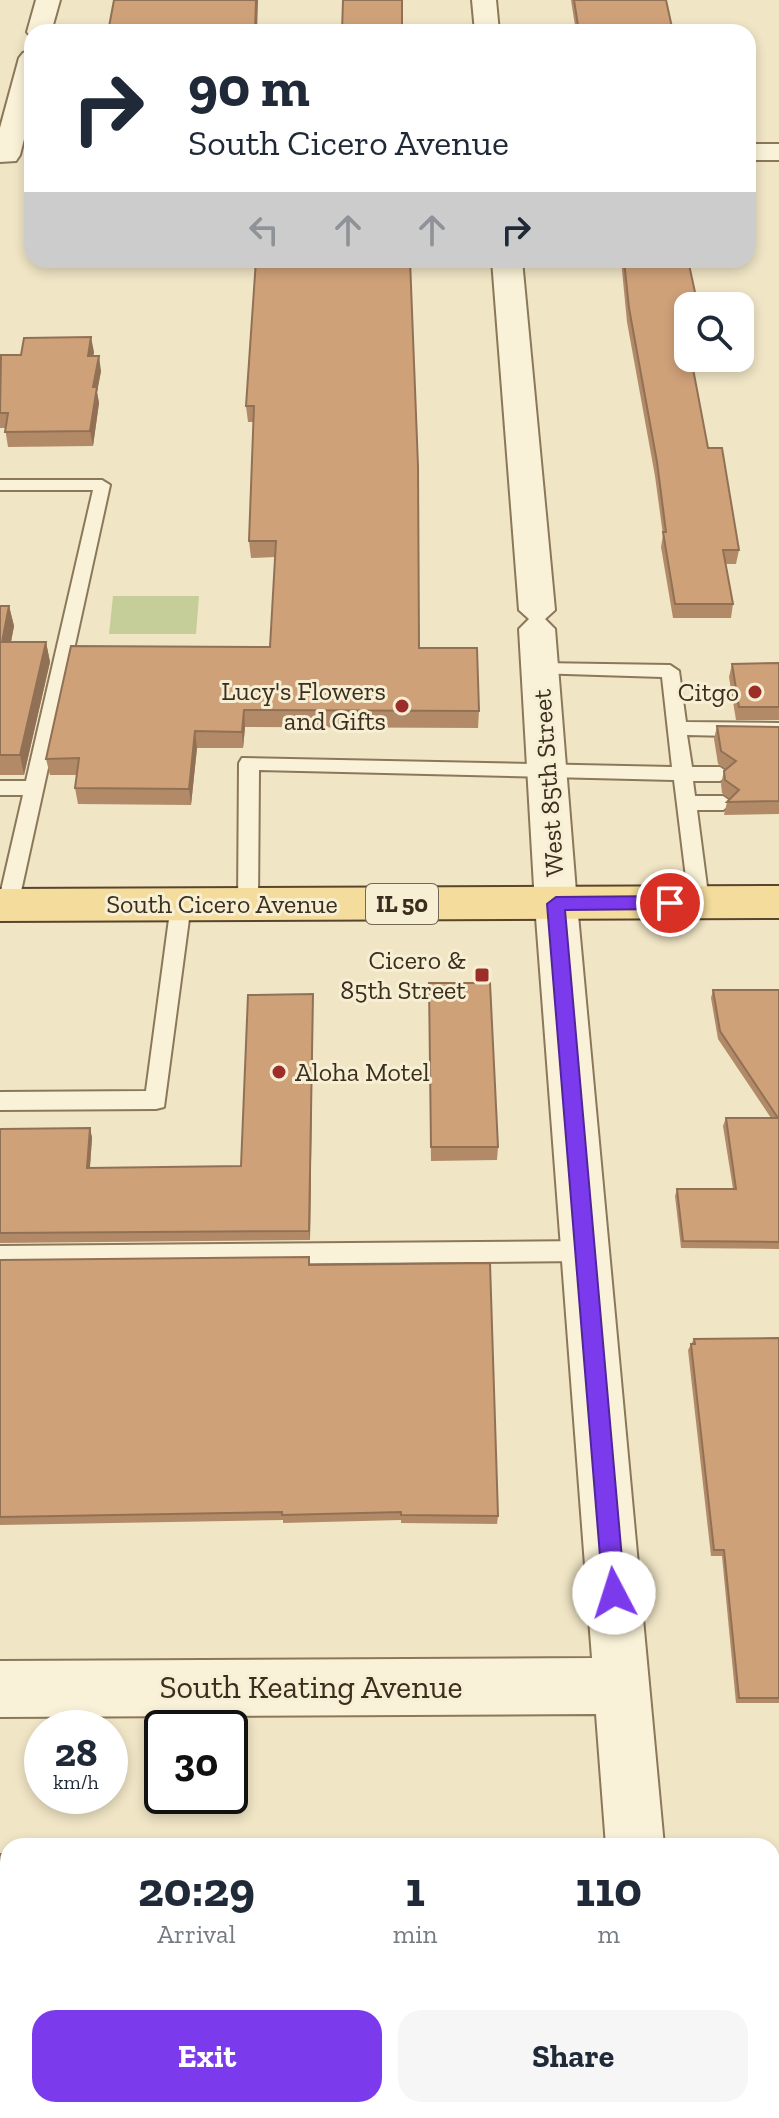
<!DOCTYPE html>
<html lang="en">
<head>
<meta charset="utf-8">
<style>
  body { margin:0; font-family:"Zilla Slab",serif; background:#f6f6f7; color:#1f2937; height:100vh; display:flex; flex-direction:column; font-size:30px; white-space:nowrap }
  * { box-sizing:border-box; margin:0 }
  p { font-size:26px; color:#747a83 }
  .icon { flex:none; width:44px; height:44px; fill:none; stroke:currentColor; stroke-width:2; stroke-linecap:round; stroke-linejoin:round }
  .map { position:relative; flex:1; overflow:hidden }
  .sheet { position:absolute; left:0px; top:1838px; width:780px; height:280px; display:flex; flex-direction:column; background:#fff; border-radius:24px 24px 0 0; box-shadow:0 4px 12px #0003 }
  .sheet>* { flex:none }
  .banner { position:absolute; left:24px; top:24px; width:732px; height:244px; border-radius:24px; box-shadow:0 4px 12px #0003; background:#fff; color:#1f2937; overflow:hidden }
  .buttons { position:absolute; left:674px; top:292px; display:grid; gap:16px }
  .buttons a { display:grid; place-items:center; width:80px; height:80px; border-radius:16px; background:#fff; box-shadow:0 4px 12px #0003; font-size:40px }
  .speed { position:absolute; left:24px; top:1710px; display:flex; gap:16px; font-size:40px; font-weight:700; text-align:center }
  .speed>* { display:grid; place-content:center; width:104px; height:104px; border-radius:50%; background:#fff; box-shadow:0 4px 12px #0003; line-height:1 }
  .speed small { font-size:20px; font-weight:400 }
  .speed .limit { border:4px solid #111; border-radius:12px; background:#fff; color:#111 }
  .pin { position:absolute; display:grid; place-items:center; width:68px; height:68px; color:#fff; margin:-34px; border:4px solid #fff; border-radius:50%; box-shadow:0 2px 8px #0007 }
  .me { position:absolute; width:88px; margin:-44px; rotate:355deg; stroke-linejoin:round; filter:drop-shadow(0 0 6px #0008) }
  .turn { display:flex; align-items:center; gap:28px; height:168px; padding:0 32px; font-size:36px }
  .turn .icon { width:104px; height:104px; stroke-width:2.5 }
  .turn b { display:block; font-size:56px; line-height:68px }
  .lanes { display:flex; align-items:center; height:76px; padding:0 32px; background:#0003; justify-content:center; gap:40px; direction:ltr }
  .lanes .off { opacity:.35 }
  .eta { display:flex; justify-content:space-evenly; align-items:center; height:136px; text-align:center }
  .eta b { font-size:48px; font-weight:700; line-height:56px }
  .action { display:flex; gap:16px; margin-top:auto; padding:16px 32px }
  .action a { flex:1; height:92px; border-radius:24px; background:#7c3aed; color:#fff; font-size:32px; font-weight:700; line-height:92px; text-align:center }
  .action a+a { background:#f6f6f7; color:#1f2937 }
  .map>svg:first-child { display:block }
  .green { fill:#c5ce98 }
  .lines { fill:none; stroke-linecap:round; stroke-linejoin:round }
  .lane-casing { stroke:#8b775a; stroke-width:4 }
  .street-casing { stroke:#8b775a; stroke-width:4 }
  .primary-casing { stroke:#59442e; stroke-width:4 }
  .lane { fill:#faf2d8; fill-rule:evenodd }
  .street { fill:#faf2d8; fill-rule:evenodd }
  .primary { fill:#f4dc9c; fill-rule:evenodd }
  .wall { fill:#b28a68 }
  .shaded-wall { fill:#917155 }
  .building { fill:#cfa179; stroke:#917155; stroke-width:2 }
  .route { fill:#7c3aed; stroke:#51269a; stroke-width:2 }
  .poi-dot { fill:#9c2d28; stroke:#f7efd4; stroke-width:3 }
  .labels { text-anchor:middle; stroke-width:6; stroke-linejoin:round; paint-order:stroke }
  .shield { fill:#f7efd4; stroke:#736855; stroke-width:2 }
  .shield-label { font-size:24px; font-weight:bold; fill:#3b2e1e }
  .poi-label { font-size:26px; fill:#3b2e1e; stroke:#f7efd4; text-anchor:end }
  .street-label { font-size:26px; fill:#3b2e1e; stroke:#f7efd4 }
  .near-street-label { font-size:32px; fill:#3b2e1e; stroke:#f7efd4 }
</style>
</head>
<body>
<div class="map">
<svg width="779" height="2118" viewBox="0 0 779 2118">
  <rect width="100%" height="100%" fill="#f0e5c5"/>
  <polygon class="green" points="113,596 199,596 196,634 109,634"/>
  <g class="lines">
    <g class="lane-casing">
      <g id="lane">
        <polygon points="0,480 102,480 110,485 18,905 15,910 8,913 0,909 0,895 23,795 0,795 0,781 26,781 93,490 0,490"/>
        <polygon points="540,663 670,665 679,671 686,722 779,723 779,737 687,735 692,767 720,767 730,774 720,781 693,781 695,796 723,796 733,803 723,810 697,810 709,902 706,907 692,907 689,902 674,780 259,770 258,904 255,909 241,909 238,904 239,763 242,758 672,767 662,677 534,673 531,669 534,665"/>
        <polygon points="181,896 188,899 191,904 164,1107 156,1109 0,1110 0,1092 146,1091 171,904 174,899"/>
        <polygon points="585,1241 593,1244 597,1251 593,1258 585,1261 0,1266 0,1246"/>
      </g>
    </g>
    <g class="street-casing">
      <g id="street">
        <polygon points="36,0 60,0 51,32 32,32 32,38 27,32"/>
        <polygon points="472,0 496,0 499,32 475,32"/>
        <polygon points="32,50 32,107 20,155 16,161 0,162 0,128 19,58 23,53"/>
        <rect x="748" y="144" width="31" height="16"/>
        <polygon points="492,260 522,260 555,610 545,619 555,629 577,904 664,1846 606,1846 596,1714 0,1717 0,1661 592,1658 535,904 519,629 529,619 519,610"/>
        <rect x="625" y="2110" width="64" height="8"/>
      </g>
    </g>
    <g class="primary-casing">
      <polygon id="primary" points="779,886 779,918 0,921 0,889"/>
    </g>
    <use href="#lane" class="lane"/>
    <use href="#street" class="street"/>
    <use href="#primary" class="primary"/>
  </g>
  <g class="wall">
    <polygon points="571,0 666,0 673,32 576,32"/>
    <polygon points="748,188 754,218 752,231 748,231"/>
    <polygon points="205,260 410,260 419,648 479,711 478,728 245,727 243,748 197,748 191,805 78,804 75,788 77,775 50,775 46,759 270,647 275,557 251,558 249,541 254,422 248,422 246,406 256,262 206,263"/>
    <polygon points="621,260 688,260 688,358 705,358 704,362 692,362 708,448 739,550 736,564 726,564 733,604 731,618 673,618 661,547 663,535 655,476 627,322"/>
    <polygon points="94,352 93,356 101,371 97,392 99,403 93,446 8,447 5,428 0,428 0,360"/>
    <polygon points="0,606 9,606 14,626 11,642 46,642 50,662 24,775 0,775"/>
    <polygon points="779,663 779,720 736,720 729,677 732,664"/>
    <polygon points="717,726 779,727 779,814 724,815 727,802 730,799 722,793 721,784 724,771 726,769 718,764 714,739"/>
    <polygon points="429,983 498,1147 497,1160 431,1161"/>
    <polygon points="713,990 779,990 779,1249 681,1248 675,1196 677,1189 733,1189 723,1126 726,1118 771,1118 718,1039 711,998"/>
    <polygon points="313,994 310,1240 0,1243 0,1129 90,1128 92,1138 90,1168 241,1166"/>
    <polygon points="309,1257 310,1265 498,1516 497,1524 401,1523 401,1520 283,1523 283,1520 0,1525 0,1260"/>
    <polygon points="779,1338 779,1703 736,1703 722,1556 711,1556 688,1350 694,1339"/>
    <polygon points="772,1934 779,1934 779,2036 772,2035"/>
  </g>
  <g class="shaded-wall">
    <polygon points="256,0 258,0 257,32 255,32"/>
    <polygon points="91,337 94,352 91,371 88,356"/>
    <polygon points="99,356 101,371 97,392 99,403 93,446 90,431 93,387"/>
    <polygon points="9,606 14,626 7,662 2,642"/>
    <polygon points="46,642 50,662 24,775 20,755"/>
    <polygon points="244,710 245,727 243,748 242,732"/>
    <polygon points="195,731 197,748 191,805 189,789"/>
    <polygon points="313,994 313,1005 310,1240 309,1231"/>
    <polygon points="90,1128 92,1138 89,1178 87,1168"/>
  </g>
  <g class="building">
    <polygon points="114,0 256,0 255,32 108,32"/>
    <polygon points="343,0 402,0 402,32 342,32"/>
    <polygon points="574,0 666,0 673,32 579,32"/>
    <polygon points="748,188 754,218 748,218"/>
    <polygon points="256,260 410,260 418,466 419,648 477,648 479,711 244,710 242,732 195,731 189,789 75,788 79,758 46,759 71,646 270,647 276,541 249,541 254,406 246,406"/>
    <polygon points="624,260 688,260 698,306 688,306 688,358 691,358 708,448 722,448 739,550 723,550 733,604 675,604 663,532 666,532 657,462 629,308"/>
    <polygon points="91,337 88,356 99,356 93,387 97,387 90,431 5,432 8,413 0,413 1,355 21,355 24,338"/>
    <polygon points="0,606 9,606 2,642 46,642 20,755 0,755"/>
    <polygon points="779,663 779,707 739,707 732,664"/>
    <polygon points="717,726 779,727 779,801 727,802 739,790 725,780 724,771 736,761 721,751"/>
    <polygon points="429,983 490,983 498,1147 431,1147"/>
    <polygon points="713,990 779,990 779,1242 683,1241 677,1189 736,1189 726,1118 778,1118 720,1031"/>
    <polygon points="313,994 309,1231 0,1233 0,1129 90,1128 87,1168 241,1166 248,995"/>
    <polygon points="309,1257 309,1265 490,1263 498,1516 401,1515 401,1512 282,1515 282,1512 0,1517 0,1260"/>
    <polygon points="779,1338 779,1698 739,1698 724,1550 714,1550 691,1344 695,1344 694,1339"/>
    <polygon points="0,1854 8,1854 8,2110 104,2110 103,2118 0,2118"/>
    <polygon points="772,1934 779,1934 779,2031 778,2031 772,1981"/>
  </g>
  <polygon class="route" points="670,896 679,903 670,909 565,910 625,1593 622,1600 614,1604 606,1600 603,1593 547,904 556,897"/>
  <g class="poi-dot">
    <circle cx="755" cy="692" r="8"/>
    <circle cx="402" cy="706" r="8"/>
    <rect x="474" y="967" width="16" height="16" rx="4"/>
    <circle cx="279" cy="1072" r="8"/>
  </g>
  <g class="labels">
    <rect class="shield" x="366" y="884" width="72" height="40" rx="6"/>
    <g class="shield-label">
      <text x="402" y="912">IL 50</text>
    </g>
    <g class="poi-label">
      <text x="386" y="700">Lucy's Flowers<tspan x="386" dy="30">and Gifts</tspan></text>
      <text x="739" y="701">Citgo</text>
      <text x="466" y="969">Cicero &amp;<tspan x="466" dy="30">85th Street</tspan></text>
      <text x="295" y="1081" text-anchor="start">Aloha Motel</text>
    </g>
    <g class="street-label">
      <text transform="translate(548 783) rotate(-94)" y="9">West 85th Street</text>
      <text x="222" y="913">South Cicero Avenue</text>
    </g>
    <g class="near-street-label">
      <text x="311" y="1698">South Keating Avenue</text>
    </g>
  </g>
</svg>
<div class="buttons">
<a><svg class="icon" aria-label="search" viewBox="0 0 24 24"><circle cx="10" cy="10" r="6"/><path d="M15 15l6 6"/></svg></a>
</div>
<div class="speed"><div>28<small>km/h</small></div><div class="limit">30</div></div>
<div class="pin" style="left:670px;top:903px;background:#d93025"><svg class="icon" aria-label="arrive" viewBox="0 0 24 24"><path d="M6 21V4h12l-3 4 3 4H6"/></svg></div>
<svg class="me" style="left:614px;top:1593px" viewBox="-20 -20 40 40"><circle r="19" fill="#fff"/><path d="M0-13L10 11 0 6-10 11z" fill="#7c3aed"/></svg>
<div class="banner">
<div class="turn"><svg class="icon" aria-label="right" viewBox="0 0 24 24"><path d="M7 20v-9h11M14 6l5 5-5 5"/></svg><div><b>90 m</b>South Cicero Avenue</div></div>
<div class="lanes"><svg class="icon off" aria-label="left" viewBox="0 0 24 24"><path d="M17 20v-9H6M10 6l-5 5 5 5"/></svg><svg class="icon off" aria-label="ahead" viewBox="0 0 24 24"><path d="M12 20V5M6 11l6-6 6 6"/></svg><svg class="icon off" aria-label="ahead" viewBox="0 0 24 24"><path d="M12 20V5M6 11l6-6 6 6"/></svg><svg class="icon" aria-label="right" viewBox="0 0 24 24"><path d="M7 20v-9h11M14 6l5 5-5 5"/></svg></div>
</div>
<section class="sheet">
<div class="eta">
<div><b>20:29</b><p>Arrival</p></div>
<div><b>1</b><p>min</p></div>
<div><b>110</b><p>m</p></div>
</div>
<div class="action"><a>Exit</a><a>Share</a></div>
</section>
</div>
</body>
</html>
